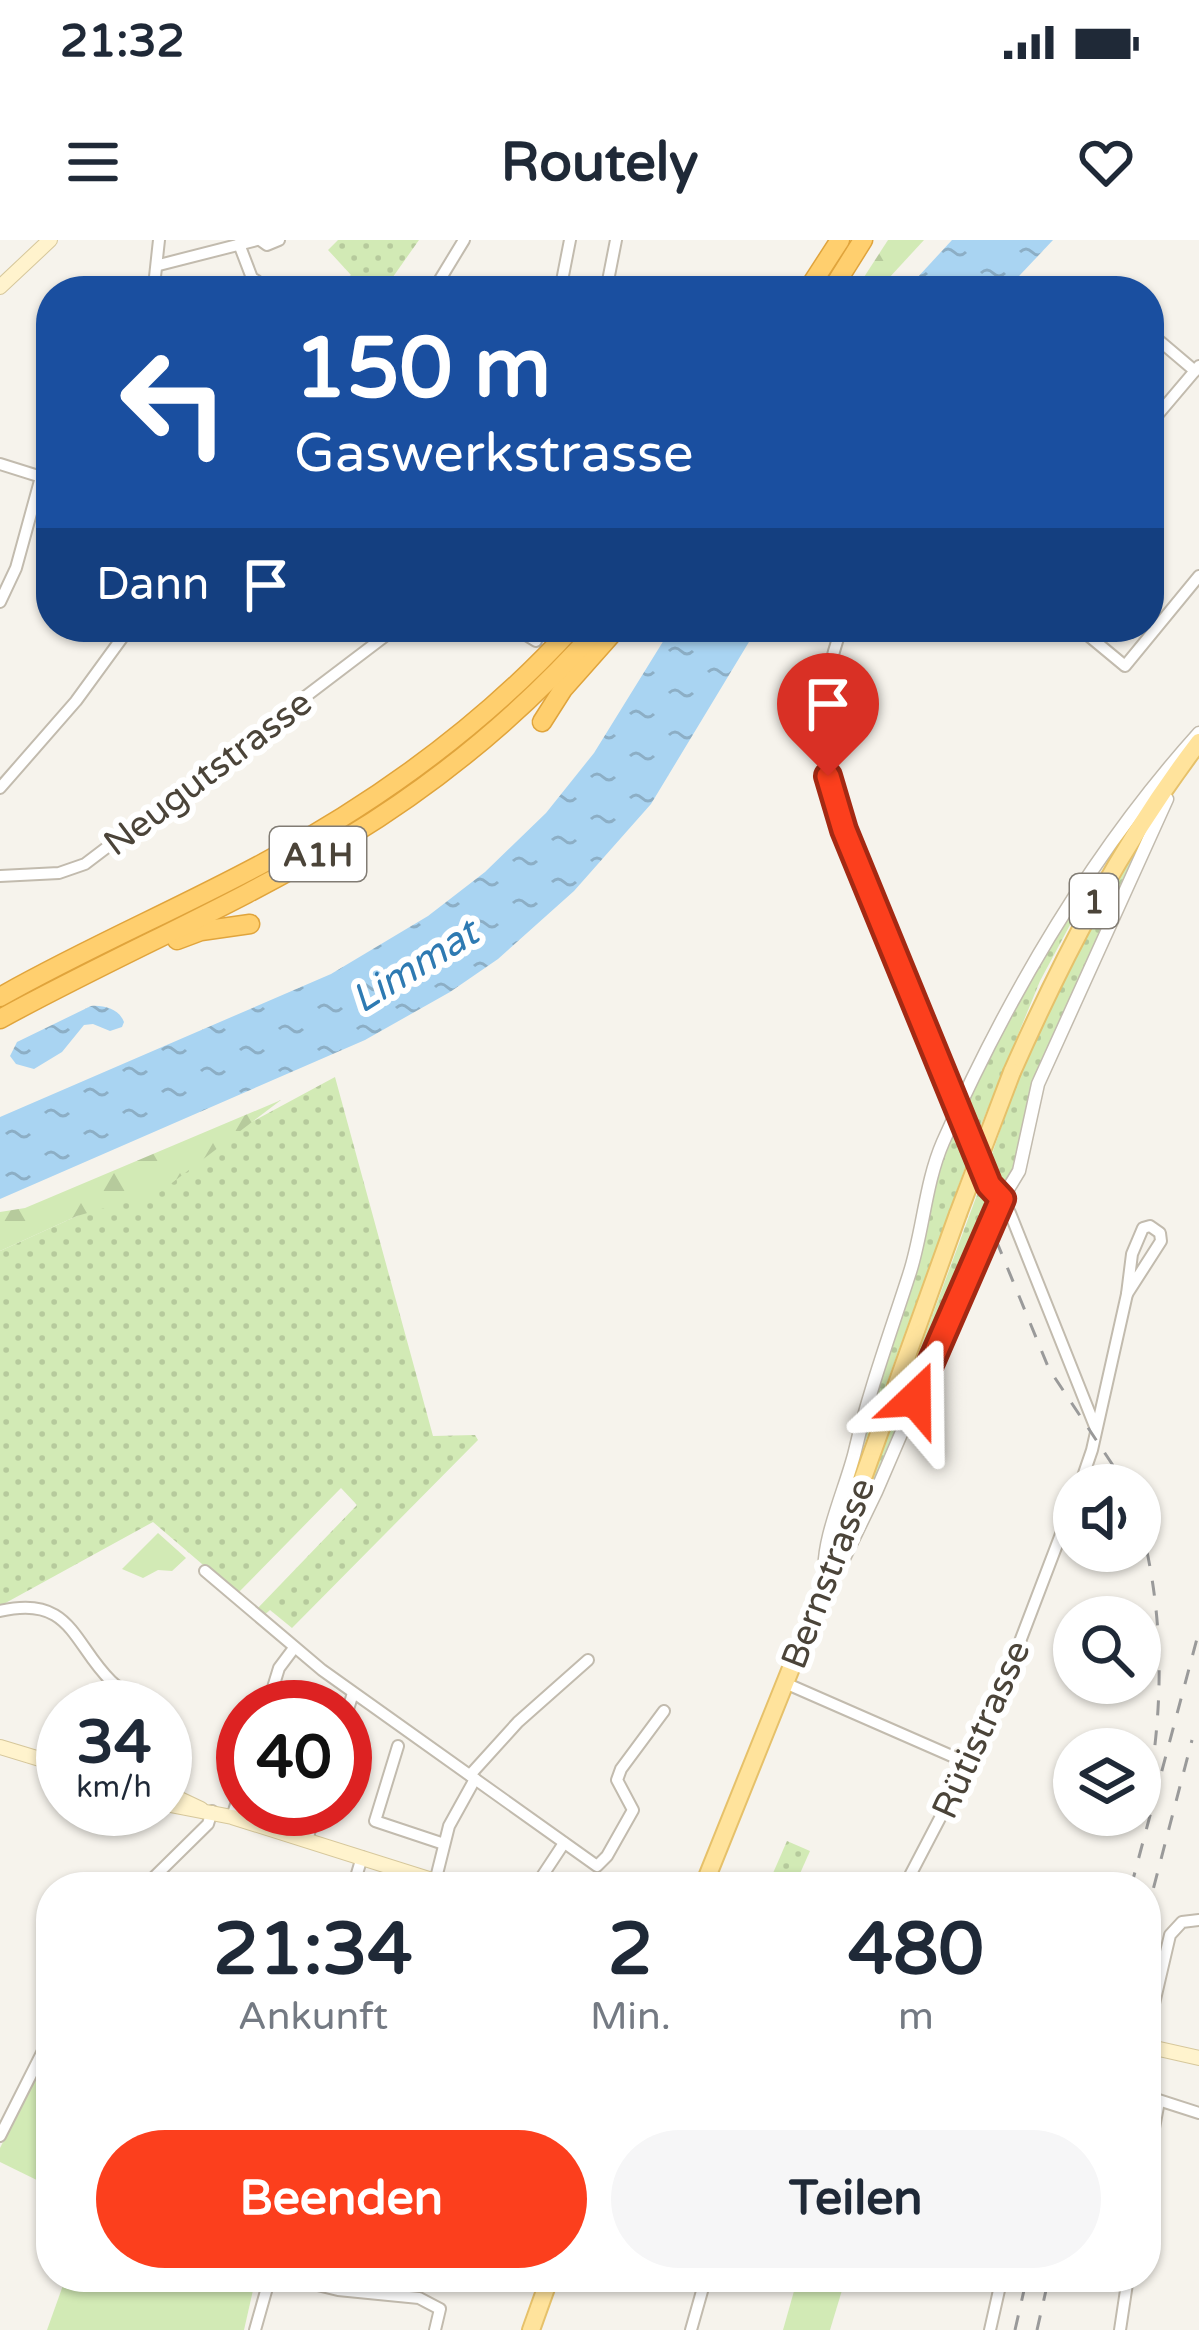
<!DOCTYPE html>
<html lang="de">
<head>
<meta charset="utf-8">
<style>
  body { margin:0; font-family:"Varela Round",sans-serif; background:#f6f6f7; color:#1f2937; height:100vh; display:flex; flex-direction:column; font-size:45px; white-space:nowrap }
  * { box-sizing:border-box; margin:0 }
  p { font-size:39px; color:#747a83 }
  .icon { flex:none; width:66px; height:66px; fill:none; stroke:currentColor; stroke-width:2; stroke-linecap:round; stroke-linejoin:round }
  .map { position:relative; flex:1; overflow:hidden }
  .panel { position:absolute; left:36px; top:1632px; width:1125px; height:420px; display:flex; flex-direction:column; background:#fff; border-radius:48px; box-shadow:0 3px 9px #0004 }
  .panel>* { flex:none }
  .hud { position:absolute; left:36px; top:36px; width:1128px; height:366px; border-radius:48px; box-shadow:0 3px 9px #0004; background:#1a4fa0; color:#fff; overflow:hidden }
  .buttons { position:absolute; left:1053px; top:1224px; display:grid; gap:24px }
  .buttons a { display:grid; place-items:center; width:108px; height:108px; border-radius:50%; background:#fff; box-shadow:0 3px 9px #0004; font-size:60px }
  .speed { position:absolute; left:36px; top:1440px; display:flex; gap:24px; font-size:60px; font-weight:700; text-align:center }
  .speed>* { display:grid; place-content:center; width:156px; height:156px; border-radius:50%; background:#fff; box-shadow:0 3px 9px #0004; line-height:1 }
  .speed small { font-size:30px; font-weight:400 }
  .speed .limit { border:18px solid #d22; background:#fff; color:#111 }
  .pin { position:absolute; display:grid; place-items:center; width:102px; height:102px; color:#fff; margin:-123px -51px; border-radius:50% 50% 50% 0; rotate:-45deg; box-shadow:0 0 12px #0007 }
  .pin .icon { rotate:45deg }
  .me { position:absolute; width:132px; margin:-66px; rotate:23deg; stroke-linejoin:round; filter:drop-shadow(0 0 9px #0008) }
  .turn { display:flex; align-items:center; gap:42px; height:252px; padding:0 60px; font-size:54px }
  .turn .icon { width:156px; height:156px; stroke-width:2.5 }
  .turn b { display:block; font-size:84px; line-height:102px }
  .then { display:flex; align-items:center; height:114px; padding:0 60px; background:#0003; gap:24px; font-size:45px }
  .eta { display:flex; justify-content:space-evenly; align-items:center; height:204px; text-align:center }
  .eta b { font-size:72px; font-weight:700; line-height:84px }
  .primary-button { display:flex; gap:24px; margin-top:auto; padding:24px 60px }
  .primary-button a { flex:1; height:138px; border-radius:72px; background:#fc3f1d; color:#fff; font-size:48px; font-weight:700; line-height:138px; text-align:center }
  .primary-button a+a { background:#f6f6f7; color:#1f2937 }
  .status { display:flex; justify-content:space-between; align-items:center; height:84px; padding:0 60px; background:#fff; direction:ltr }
  .status svg { height:33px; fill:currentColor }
  header { display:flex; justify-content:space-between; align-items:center; height:156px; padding:0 60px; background:#fff; font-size:54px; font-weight:700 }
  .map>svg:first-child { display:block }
  .grass { fill:url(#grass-dots) }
  .forest { fill:url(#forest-firs) }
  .park { fill:#d2eab5 }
  .water { fill:url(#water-ripples) }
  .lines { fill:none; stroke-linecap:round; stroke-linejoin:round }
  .minor-casing { stroke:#c2bbae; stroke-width:14 }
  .tertiary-casing { stroke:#c2bbae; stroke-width:15 }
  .secondary-casing { stroke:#d6c79b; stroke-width:16 }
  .primary-casing { stroke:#e6c16a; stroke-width:20 }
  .motorway-casing { stroke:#e0a43c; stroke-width:21 }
  .minor { stroke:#fff; stroke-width:10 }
  .tertiary { stroke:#fff; stroke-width:12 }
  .secondary { stroke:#fff3cd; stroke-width:14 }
  .primary { stroke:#ffe39c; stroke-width:16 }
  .motorway { stroke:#ffcf6e; stroke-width:18 }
  .rail { stroke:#9a9a9a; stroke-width:3; stroke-dasharray:15 15; stroke-linecap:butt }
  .primary-bridge-casing { stroke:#e6c16a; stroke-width:20; stroke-linecap:butt }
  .primary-bridge { stroke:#ffe39c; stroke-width:16 }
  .route-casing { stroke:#a42913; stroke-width:30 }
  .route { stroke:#fc3f1d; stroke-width:21 }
  .labels { text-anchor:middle; stroke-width:12; stroke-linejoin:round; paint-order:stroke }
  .shield { fill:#fff; stroke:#817c74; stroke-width:3 }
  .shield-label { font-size:33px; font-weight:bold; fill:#4b4439 }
  .street-label { font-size:36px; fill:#4b4439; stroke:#fff }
  .water-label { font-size:39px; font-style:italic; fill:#2e7ab2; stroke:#fff }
</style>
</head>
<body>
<div class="status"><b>21:32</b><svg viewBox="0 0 49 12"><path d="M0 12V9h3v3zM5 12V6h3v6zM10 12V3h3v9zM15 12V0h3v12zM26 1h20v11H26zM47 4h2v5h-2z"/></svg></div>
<header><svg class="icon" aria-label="menu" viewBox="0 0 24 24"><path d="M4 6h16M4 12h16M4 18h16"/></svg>Routely<svg class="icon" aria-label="heart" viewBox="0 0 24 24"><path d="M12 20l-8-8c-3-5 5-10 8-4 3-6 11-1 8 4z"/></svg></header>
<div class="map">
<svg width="1199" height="2090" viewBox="0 0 1199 2090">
  <defs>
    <pattern id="grass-dots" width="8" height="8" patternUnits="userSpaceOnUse" patternTransform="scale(3)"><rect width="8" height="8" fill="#d2eab5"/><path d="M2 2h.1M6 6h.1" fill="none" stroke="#b6ca9c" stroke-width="1.8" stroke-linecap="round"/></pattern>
    <pattern id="forest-firs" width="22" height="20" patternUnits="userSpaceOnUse" patternTransform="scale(3)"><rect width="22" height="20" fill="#d2eab5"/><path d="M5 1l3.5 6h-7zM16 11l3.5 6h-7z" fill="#b6ca9c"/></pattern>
    <pattern id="water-ripples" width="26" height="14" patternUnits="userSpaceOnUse" patternTransform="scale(3)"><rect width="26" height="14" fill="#a9d4f2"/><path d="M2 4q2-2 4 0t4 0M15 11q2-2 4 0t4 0" fill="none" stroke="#8caec5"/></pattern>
  </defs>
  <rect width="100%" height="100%" fill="#f6f3ec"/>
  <g class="grass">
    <polygon points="338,0 419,0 383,51 329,51 351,35 328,10"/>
    <polygon points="1142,597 1028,858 1013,934 1002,945 991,917 1020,833 1084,693"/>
    <polygon points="1109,612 1040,741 979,890 967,858 969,852 1015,761"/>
    <polygon points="335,837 433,1196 475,1195 478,1200 292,1388 270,1370 263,1376 256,1370 357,1265 341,1248 237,1354 153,1282 0,1366 0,1011 77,976"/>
    <path d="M960,897l10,17 -113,311c16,-82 46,-159 70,-239 8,-28 7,-66 25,-88z"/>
    <polygon points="981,944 994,964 994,971 851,1295"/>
    <polygon points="787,1601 810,1611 794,1647 767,1647"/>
  </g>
  <g class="forest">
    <polygon points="888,0 924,0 877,51 855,51"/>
    <polygon points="281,860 160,952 77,976 0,1011 0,972 25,968"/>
  </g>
  <g class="park">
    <polygon points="158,1293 186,1318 172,1331 158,1330 143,1338 122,1329"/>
    <polygon points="51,1806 51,1947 0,1922 0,1908"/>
    <polygon points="66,2037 256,2037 244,2090 47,2090"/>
    <polygon points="798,2037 846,2037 830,2090 783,2090"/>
  </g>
  <g class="water">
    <polygon points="952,0 1053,0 1005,51 905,51"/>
    <polygon points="672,387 758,387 651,564 574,651 498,719 450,752 365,800 0,959 0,877 331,734 428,676 485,632 546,573 594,513"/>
    <path d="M91,766c13,-1 28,3 33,16l-2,5 -12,4 -17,-7 -9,1 -22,27 -28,17 -18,-5 -6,-8 7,-14z"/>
  </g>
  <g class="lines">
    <g class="minor-casing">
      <g id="minor">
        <polyline points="260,0 267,5 279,0"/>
        <polyline points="239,4 252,38 257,41"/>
        <polyline points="159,25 257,0"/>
        <polyline points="133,51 154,46"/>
        <polyline points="158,51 154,46 159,0"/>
        <polyline points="433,51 464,0"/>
        <polyline points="560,51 570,0"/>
        <polyline points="606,51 616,0"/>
        <polyline points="1149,92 1195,131"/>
        <polyline points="1149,185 1199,126"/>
        <polyline points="0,224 51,240"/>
        <polyline points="0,362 16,328 41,237"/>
        <polyline points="513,387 536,401"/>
        <path d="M842,387c-16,43 -23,90 -16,136 10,72 47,141 75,208 33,81 60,170 109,242l86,216"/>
        <polyline points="1078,387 1125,426 1199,336"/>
        <polyline points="0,548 76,461 130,387"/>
        <polyline points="0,636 59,633 85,624 397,387"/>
        <polygon points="1150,986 1160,993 1161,1001 1127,1054 1132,1014 1143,988"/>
        <polyline points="1080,1245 1092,1210 1127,1054"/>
        <polyline points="205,1331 322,1430 597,1626 607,1616 633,1570 617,1540 621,1529 664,1471"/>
        <path d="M0,1371c71,-17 73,33 111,70 11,11 29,16 43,21"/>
        <polyline points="785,1443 970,1524"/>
        <polyline points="267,1467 279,1428 294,1408"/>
        <polyline points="345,1479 353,1453"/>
        <polyline points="398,1506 375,1581 444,1604"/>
        <polyline points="470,1535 518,1482 588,1420"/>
        <polyline points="232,1577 243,1543"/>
        <polyline points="307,1600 316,1569"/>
        <polyline points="434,1646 449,1586 475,1539"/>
        <polyline points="144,1647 208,1584 212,1571"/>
        <polyline points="353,1647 362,1617"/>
        <polyline points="535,1647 564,1603"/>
        <polyline points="904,1647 987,1488 1074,1260"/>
        <polyline points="1146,1798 1170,1695 1182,1682 1199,1680"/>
        <polyline points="1146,1856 1199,1873"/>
        <polyline points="0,1896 51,1795"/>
        <polyline points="1146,1931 1159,1861"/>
        <polyline points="285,2037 338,2050 419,2058 440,2069 435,2090"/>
        <polyline points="255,2090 270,2037"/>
        <polyline points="691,2090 706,2037"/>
        <polyline points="990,2090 1002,2037"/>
        <polyline points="1120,2090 1128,2037"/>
      </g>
    </g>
    <g class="tertiary-casing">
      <g id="tertiary">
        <path d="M825,1334c-4,-33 22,-89 30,-123 14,-60 35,-117 54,-176 14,-42 16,-92 34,-133 65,-146 148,-289 256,-409"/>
        <polyline points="832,1343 876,1252 1002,959 1019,931 1038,844 1167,559"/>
      </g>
    </g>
    <g class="secondary-casing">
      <g id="secondary">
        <polyline points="0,47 50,0"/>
        <polyline points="0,1507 63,1526"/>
        <polyline points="165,1552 201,1569"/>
        <polyline points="165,1564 232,1577 454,1647"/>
        <polyline points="1146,1806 1199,1818"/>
      </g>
    </g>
    <g class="primary-casing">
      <g id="primary">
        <path d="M1012,832c52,-117 109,-228 187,-330"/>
        <polyline points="703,1647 826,1341 958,974"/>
        <polyline points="531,2090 550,2037"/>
      </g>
    </g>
    <g class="motorway-casing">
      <g id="motorway">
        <polyline points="807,51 840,0"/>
        <polyline points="831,51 863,0"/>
        <polyline points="542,482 563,449 618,387"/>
        <polyline points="177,700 201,691 250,684"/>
        <path d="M0,757c88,-50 181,-89 269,-137 114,-62 217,-137 304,-233"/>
        <path d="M0,779c115,-63 236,-114 348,-182 94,-57 178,-128 251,-210"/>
      </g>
    </g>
    <use href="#minor" class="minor"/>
    <use href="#tertiary" class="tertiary"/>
    <use href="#secondary" class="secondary"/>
    <use href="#primary" class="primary"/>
    <use href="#motorway" class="motorway"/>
    <g class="rail">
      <polyline points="996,1000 1049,1129 1126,1245"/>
      <path d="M1140,1282c24,91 24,179 8,272"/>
      <polyline points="1131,1647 1199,1391"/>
      <polyline points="1146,1677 1192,1500"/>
      <polyline points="1015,2090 1027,2037"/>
      <polyline points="1037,2090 1049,2037"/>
    </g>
    <g class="primary-bridge-casing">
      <polyline id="primary-bridge" points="958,974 1012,832"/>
    </g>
    <use href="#primary-bridge" class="primary-bridge"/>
  </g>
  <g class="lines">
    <g class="route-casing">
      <polyline id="route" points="828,536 844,590 989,945 1002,959 915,1159"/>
    </g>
    <use href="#route" class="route"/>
  </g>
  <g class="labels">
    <g class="shield">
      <rect x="270" y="587" width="96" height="54" rx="9"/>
      <rect x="1070" y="634" width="48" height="54" rx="9"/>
    </g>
    <g class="shield-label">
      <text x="318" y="626">A1H</text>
      <text x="1094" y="673">1</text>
    </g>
    <g class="street-label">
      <text transform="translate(207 532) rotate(-37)" y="13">Neugutstrasse</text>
      <text transform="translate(827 1333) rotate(-69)" y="13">Bernstrasse</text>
      <text transform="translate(980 1489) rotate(-66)" y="13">Rütistrasse</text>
    </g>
    <g class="water-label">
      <text transform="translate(414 725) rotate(-32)" y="14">Limmat</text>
    </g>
  </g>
</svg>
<div class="buttons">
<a><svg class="icon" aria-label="sound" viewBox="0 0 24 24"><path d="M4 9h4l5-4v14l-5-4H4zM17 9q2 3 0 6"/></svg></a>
<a><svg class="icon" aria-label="search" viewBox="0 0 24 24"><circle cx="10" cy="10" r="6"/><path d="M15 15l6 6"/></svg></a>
<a><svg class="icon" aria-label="layers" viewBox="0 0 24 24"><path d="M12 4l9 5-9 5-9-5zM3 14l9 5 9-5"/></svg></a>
</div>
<div class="speed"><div>34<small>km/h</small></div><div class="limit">40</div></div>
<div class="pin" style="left:828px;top:536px;background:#d93025"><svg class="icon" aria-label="arrive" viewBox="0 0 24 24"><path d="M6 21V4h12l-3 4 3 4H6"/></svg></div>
<svg class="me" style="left:915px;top:1159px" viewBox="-20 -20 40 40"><path d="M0-17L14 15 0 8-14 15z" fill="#fc3f1d" stroke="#fff" stroke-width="4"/></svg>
<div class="hud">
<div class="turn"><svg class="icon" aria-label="left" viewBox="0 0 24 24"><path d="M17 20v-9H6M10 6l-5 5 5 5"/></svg><div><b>150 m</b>Gaswerkstrasse</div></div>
<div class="then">Dann<svg class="icon" aria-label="arrive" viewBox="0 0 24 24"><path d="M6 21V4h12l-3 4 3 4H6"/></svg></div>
</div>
<section class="panel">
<div class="eta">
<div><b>21:34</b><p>Ankunft</p></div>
<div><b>2</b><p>Min.</p></div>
<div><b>480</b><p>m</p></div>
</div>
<div class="primary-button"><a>Beenden</a><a>Teilen</a></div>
</section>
</div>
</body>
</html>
